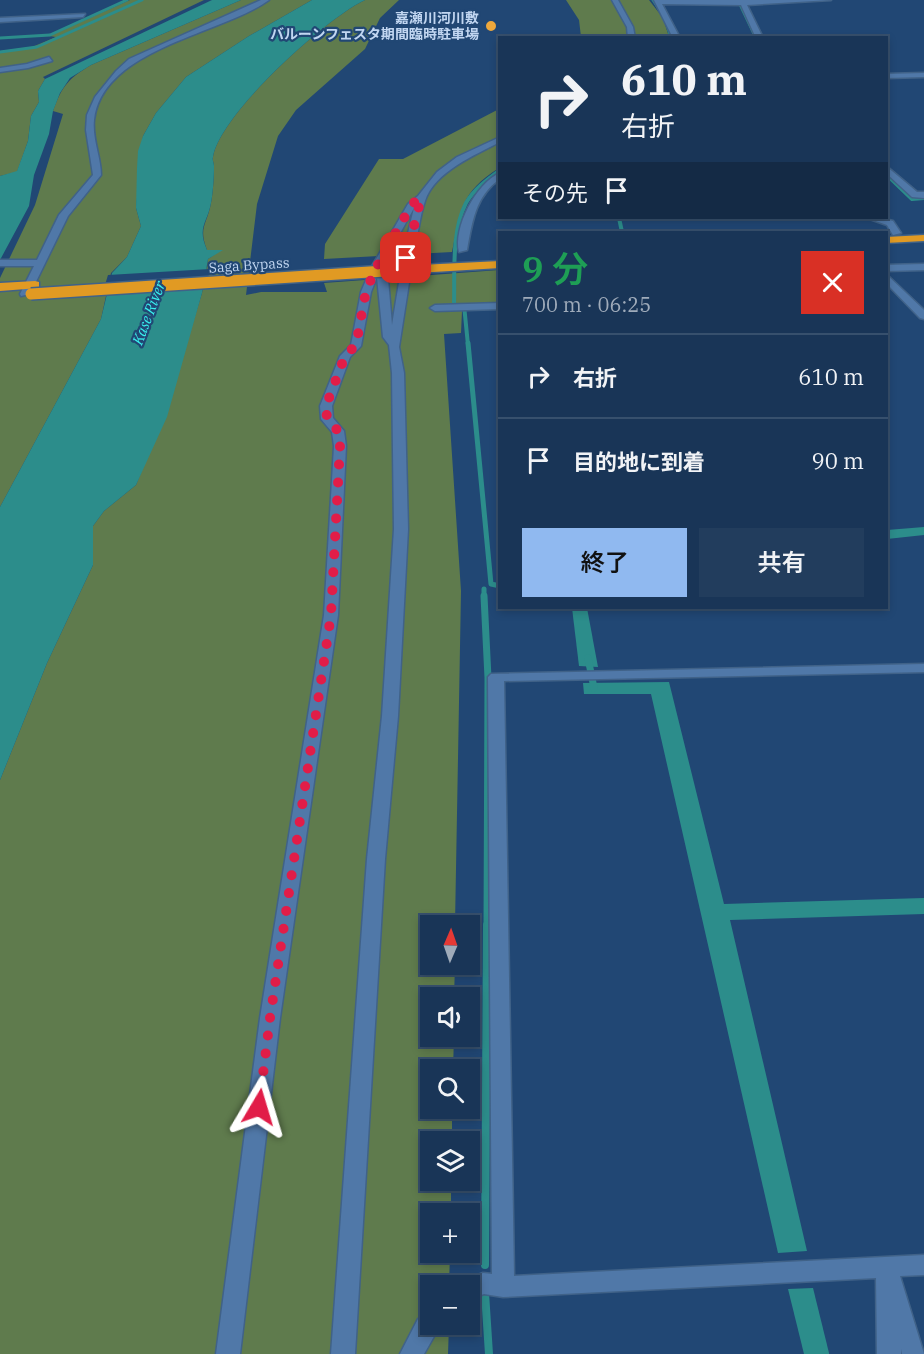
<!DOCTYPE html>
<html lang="ja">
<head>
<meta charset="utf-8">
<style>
  body { margin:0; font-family:"IBM Plex Serif","Noto Sans JP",serif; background:#223d5d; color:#f1f3f6; height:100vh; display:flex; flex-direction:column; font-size:22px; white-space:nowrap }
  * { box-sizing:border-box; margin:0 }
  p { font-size:20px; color:#9fabba }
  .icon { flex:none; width:33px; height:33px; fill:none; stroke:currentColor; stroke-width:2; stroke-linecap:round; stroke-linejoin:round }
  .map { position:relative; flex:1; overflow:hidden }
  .sheet { position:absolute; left:498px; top:231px; width:390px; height:378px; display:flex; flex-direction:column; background:#193557; border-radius:0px; box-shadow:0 3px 9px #0003,0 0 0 2px #37506d }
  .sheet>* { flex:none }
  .hud { position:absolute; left:498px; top:36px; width:390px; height:183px; border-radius:0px; box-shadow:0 3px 9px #0003,0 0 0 2px #37506d; background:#193557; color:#f1f3f6; overflow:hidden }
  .needle { width:39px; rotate:2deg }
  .tools { position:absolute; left:420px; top:915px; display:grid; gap:12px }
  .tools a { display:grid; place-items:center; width:60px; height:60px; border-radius:0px; background:#193557; box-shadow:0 3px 9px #0003,0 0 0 2px #37506d; font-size:30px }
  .pin { position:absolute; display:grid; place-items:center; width:51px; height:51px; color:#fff; margin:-26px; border-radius:12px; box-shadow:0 3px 9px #0006 }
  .me { position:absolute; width:66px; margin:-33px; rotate:7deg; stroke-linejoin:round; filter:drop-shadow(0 0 4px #0008) }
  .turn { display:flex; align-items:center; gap:21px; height:126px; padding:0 24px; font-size:27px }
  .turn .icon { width:78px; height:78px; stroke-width:2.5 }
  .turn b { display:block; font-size:42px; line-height:51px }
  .then { display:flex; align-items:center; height:57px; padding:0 24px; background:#0003; gap:12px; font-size:22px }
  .round { display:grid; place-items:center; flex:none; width:63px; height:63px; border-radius:0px; background:#223d5d }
  .head { display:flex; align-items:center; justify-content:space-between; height:102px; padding:0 24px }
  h1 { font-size:36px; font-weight:600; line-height:45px; color:#1e9e55 }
  .action { display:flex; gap:12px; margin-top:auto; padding:12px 24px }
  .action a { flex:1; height:69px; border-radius:0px; background:#90b9f0; color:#111; font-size:24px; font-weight:600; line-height:69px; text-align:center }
  .action a+a { background:#223d5d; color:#f1f3f6 }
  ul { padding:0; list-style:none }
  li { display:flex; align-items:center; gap:18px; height:84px; padding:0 24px; border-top:2px solid #37506d }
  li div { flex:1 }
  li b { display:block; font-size:22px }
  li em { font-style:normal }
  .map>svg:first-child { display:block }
  .green { fill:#5f7b4d }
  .water { fill:#2c8d8b }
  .pier { fill:#214774 }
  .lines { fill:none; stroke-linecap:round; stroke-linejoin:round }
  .stream-far4 { stroke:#2c8d8b; stroke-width:3 }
  .stream-far3 { stroke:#2c8d8b; stroke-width:4 }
  .stream-far2 { stroke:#2c8d8b; stroke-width:5 }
  .stream-far1 { stroke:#2c8d8b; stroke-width:7 }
  .stream { stroke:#2c8d8b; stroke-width:8 }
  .minor-casing { stroke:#406288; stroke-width:3 }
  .highway-casing { stroke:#406288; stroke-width:3 }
  .minor { fill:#5078a8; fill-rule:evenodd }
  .highway { fill:#e19a23; fill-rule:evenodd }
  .highway-bridge-casing { stroke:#406288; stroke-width:14; stroke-linecap:butt }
  .highway-bridge { stroke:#e19a23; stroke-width:11 }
  .route { stroke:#e11d48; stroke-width:10; stroke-dasharray:0 18 }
  .poi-dot { fill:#eea83c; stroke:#214774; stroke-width:2 }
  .labels { text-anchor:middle; stroke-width:4.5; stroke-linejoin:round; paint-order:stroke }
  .far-poi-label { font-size:14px; font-weight:bold; fill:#c1d6f1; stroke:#214774; text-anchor:end }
  .far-street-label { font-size:14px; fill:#c1d6f1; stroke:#214774 }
  .far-water-label { font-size:15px; font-style:italic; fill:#38f0ee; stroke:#214774 }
</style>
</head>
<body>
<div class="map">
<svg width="924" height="1354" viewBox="0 0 924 1354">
  <rect width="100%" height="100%" fill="#214774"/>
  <g class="green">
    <polygon points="130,0 204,0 43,77 45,79 38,91 39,102 31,116 28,141 17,172 0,176 0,51 32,47 56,37 49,36"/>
    <path d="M241,0h71l-63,36 -63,41 -30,36 -13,23 -7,72 5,18 -14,31 -16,16 -10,46 -101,188v-229l35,-73 28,-91 -10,-3c9,-25 15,-32 38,-46z"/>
    <path d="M365,0h34l-19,18 -15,31 -69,61 -18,26 -21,68 -11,91 15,-3h66l-3,-9 175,-13v32l-19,2 -18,7 -1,22 -17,1 17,257 -6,334 -25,1v38l25,1 -1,32 -24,1v38l24,1 -1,32 -23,1v38l22,1v32l-22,1v38l21,1v32l-21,1v38l20,1 -1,32 -19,1v38l19,1 -1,29h-448v-574l47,-117 46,-98v-39l11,-15 32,-26 10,-25 38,-108 18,-59 6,-34 13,-9h-14c-9,-23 0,-25 4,-47 2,-11 3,-26 3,-37 0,-3 -2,-6 -1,-9 7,-43 113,-139 152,-157z"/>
    <polygon points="566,0 649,0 663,18 669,37 581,37 579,20"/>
    <path d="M499,109v59c-39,25 -38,41 -47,84l-128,7 1,-15 54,-85h24z"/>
  </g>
  <g class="water">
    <polygon points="212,0 241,0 91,65 70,78 60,93 53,111 49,134 34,175 29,206 0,260 0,176 17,171 28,141 31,116 39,102 38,91 45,79"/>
    <path d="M312,0h53c-39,18 -145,114 -152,157 -1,3 1,6 1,9 0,11 -1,26 -3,37 -4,21 -14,24 -4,47h16l-15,9 -6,34 -35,124 -31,68 -32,26 -11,15v39l-46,98 -47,117v-273l101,-188 11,-46 15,-16 14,-31 -5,-18 1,-40 1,-17 5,-15 13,-23 30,-36 63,-41z"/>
    <polygon points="924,527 924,535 887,539 887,530"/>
    <polygon points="572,608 587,608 598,667 579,666"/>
    <polygon points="669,682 724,904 924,898 924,914 730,920 807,1251 778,1253 651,694 584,694 583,683"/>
    <polygon points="813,1288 829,1353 829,1354 804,1354 788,1289"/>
  </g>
  <polygon class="pier" points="210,269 206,289 102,295 108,275"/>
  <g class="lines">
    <g class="stream-far4">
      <polyline points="653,0 661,12"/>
      <polyline points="738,0 756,38"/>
      <polyline points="667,24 671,38"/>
      <polyline points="0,38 50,35 127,0"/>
      <polyline points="0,52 37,47 142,0"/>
    </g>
    <g class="stream-far3">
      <polyline points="886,174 912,199 924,198"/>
      <polyline points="619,218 622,232"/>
      <path d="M468,345l-4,-40h-10c1,-32 -3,-73 12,-102 8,-14 22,-24 34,-33"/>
    </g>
    <g class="stream-far2">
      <polyline points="468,343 491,584 500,586"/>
      <polyline points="484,589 484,598"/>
    </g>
    <g class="stream-far1">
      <polyline points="484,596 488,678 487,927"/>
      <polyline points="588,658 594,688"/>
    </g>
    <g class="stream">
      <polyline points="485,1265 487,925"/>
      <polyline points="485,1293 489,1354"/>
    </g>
    <g class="minor-casing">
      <g id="minor">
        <path d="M261,0h8c-49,35 -166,48 -175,120 -2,19 7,37 7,55l-33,41 -38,78 -9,2 -1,-2 14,-28h-34v-6h37l22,-45 34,-40 -7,-45 1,-15 8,-18 21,-26 13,-12z"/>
        <polygon points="612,0 618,0 633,27 635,38 628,38 627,27"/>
        <polygon points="654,0 831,0 747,5 763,38 756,38 741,5 662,4 680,38 673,38"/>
        <polygon points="85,14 83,17 0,22 0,18"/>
        <polygon points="49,57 52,61 28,68 0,72 0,68 27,64"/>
        <polygon points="924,73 924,77 886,78 886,74"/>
        <path d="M500,137v5c-25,13 -66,30 -75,59 -7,20 -7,44 -16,63l-8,-2 13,-54 -33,60 7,11 4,46 9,-55 5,-3 5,3 -12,77 5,26 4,156 -10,187 -13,143 -30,495h-24l36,-495 15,-143 12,-187 -2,-156 -3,-28 -6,-8 -6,-60 -6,15 -10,54 -11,11 -18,49 1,12 11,13 2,15 -8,169 -58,403 -40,336h-24l44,-336 64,-403 10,-169 -2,-14 -11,-13 -1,-13 20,-50 11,-11 10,-53 10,-24 37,-64 10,-8 19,-24 20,-15z"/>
        <polygon points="886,166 917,192 924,192 924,198 912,197 886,173"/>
        <path d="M500,173v6c-25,17 -28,44 -33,71l-8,2c-6,-24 17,-69 41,-79z"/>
        <polygon points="867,218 880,218 893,221 901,233 893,235 887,225"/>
        <polygon points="924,264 924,270 886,271 886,265"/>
        <polygon points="886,274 924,310 924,319 920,318 886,283"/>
        <polygon points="500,303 500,309 435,311 430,308 435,305"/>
        <polygon points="924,664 924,672 504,681 514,1276 924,1255 924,1275 900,1276 924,1354 902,1354 901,1349 901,1354 877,1354 876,1278 503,1297 484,1294 470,1299 470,1286 460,1286 462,1282 483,1273 492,1274 488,677 491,674"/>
        <polygon points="430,1312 430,1324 441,1324 424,1354 400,1354 418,1319"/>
      </g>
    </g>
    <g class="highway-casing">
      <g id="highway">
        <polygon points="924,235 924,241 886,243 886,237"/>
        <polygon points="500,261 500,268 400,274 394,270 400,266"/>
        <polygon points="35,281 39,282 39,288 0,291 0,283"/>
      </g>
    </g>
    <use href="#minor" class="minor"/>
    <use href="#highway" class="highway"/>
    <g class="highway-bridge-casing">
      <polyline id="highway-bridge" points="31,294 400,270"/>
    </g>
    <use href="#highway-bridge" class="highway-bridge"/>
  </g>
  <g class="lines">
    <polyline class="route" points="259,1107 270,1018 331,615 340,446 338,431 327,419 326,406 345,356 356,345 366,291 376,268 412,204 421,198 406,258"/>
  </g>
  <circle class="poi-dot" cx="491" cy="26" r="6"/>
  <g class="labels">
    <g class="far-poi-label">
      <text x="479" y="23">嘉瀬川河川敷<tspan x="479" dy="16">バルーンフェスタ期間臨時駐車場</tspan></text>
    </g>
    <g class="far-street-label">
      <text transform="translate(249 265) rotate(-4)" y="5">Saga Bypass</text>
    </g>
    <g class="far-water-label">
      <text transform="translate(149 313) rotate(-69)" y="5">Kase River</text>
    </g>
  </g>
</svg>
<div class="tools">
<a><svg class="needle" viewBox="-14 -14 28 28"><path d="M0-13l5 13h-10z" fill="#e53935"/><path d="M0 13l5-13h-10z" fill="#9fabba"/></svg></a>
<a><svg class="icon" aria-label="sound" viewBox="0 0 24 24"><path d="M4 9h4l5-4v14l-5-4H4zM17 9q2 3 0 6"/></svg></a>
<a><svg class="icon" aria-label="search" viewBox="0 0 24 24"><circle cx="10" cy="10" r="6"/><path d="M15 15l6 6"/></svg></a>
<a><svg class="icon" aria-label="layers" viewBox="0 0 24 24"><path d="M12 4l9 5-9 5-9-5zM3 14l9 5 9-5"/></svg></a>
<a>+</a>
<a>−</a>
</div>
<div class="pin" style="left:406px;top:258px;background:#d93025"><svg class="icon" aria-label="arrive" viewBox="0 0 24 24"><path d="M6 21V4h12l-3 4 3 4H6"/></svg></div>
<svg class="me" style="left:259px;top:1107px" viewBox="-20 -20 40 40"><path d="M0-17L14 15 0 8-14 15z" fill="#e11d48" stroke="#fff" stroke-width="4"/></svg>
<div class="hud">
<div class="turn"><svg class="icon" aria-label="right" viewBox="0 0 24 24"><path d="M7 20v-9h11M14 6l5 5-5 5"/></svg><div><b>610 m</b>右折</div></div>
<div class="then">その先<svg class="icon" aria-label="arrive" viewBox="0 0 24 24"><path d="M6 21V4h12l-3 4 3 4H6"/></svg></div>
</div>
<section class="sheet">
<div class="head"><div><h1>9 分</h1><p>700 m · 06:25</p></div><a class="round" style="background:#d93025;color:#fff"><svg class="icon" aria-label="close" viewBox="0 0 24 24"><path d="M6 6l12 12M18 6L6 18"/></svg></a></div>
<ul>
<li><svg class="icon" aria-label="right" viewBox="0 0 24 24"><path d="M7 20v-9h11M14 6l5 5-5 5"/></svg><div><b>右折</b></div><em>610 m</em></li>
<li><svg class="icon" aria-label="arrive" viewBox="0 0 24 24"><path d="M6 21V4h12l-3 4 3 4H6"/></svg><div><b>目的地に到着</b></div><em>90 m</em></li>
</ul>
<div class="action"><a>終了</a><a>共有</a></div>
</section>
</div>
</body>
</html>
